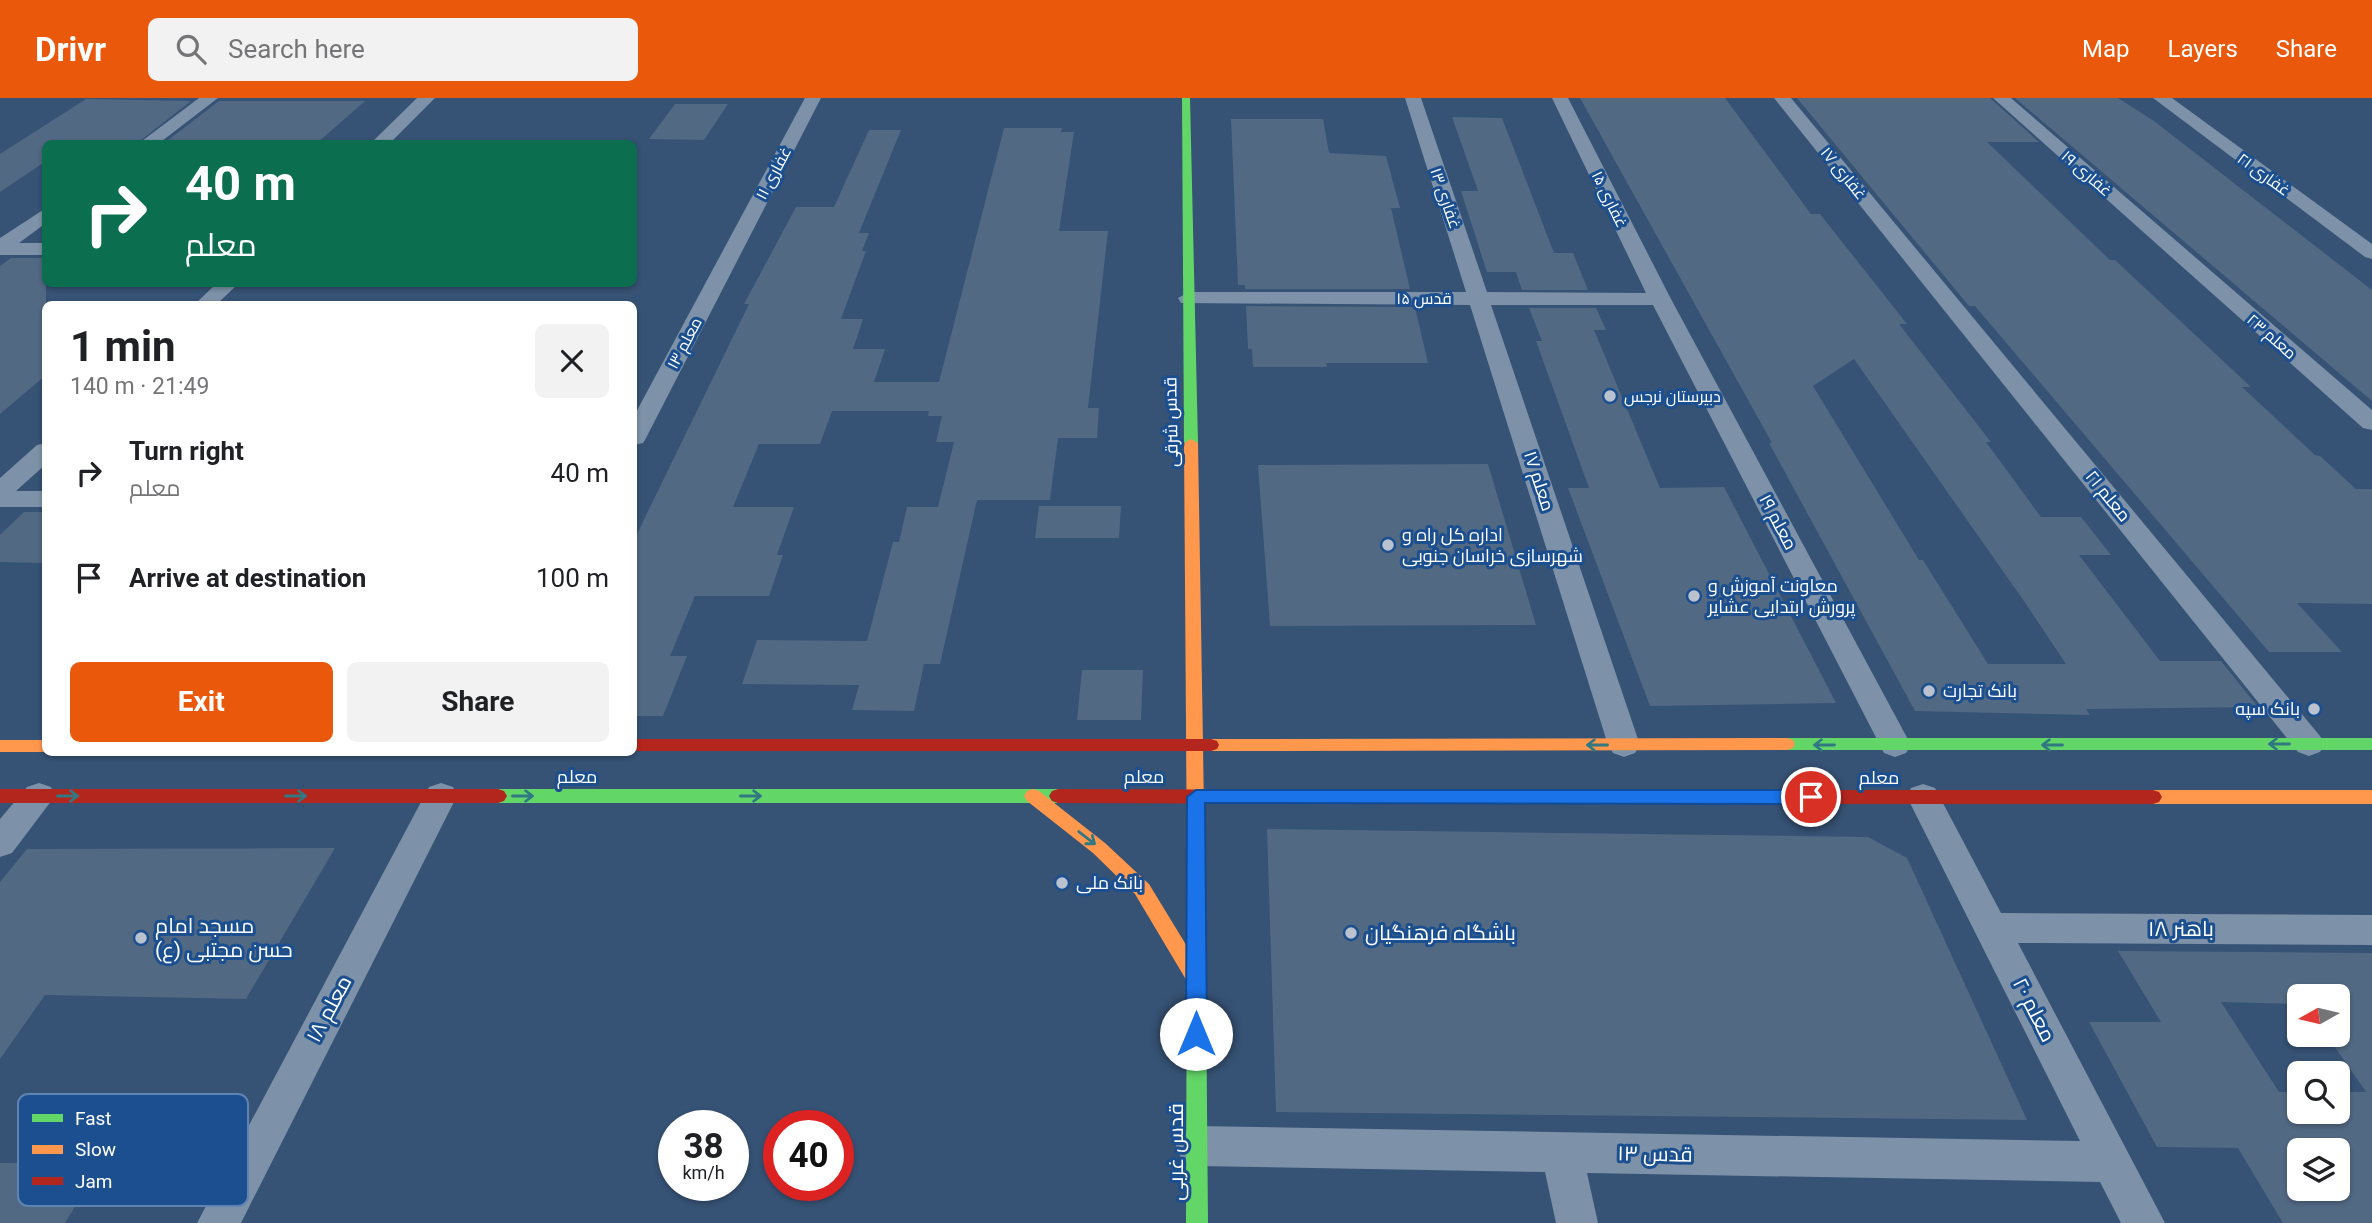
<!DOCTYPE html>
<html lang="en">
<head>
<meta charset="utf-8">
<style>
  body { margin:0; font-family:Roboto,Cairo,sans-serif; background:#f2f2f2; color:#202124; height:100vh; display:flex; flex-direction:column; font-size:26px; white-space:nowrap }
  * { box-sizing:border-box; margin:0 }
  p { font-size:23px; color:#757577 }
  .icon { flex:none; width:38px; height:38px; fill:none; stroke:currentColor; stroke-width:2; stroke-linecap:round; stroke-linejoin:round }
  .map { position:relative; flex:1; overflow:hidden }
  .details { position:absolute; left:42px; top:203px; width:595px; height:455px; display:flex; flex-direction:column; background:#fff; border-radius:10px; box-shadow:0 2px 5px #0004 }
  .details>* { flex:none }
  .hud { position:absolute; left:42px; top:42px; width:595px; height:147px; border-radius:10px; box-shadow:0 2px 5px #0004; background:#0b6e4f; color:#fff; overflow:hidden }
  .needle { width:46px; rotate:262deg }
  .controls { position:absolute; left:2287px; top:886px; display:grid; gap:14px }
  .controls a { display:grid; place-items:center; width:63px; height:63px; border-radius:10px; background:#fff; box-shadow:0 2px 5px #0004; font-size:35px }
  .speed { position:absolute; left:658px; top:1012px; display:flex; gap:14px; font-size:35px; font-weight:700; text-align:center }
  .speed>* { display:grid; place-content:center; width:91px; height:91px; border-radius:50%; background:#fff; box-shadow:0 2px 5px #0004; line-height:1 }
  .speed small { font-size:18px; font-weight:400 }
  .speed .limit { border:10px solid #d22; background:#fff; color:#111 }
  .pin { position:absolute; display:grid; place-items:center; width:60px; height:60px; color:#fff; margin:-30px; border:4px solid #fff; border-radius:50%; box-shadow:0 2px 7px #0007 }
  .me { position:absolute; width:77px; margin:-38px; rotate:0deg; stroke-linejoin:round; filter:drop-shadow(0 0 5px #0008) }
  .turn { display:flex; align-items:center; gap:24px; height:147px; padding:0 28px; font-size:32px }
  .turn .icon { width:91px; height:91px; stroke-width:2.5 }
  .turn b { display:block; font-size:49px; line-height:60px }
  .round { display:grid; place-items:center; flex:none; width:74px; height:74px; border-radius:10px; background:#f2f2f2 }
  .overview { display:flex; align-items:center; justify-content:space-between; height:119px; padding:0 28px }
  h1 { font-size:42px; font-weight:700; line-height:52px }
  .primary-button { display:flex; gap:14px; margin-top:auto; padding:14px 28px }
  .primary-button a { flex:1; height:80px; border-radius:10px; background:#ea580c; color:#fff; font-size:28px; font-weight:700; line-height:80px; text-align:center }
  .primary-button a+a { background:#f2f2f2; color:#202124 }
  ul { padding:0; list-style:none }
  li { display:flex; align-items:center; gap:21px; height:105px; padding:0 28px }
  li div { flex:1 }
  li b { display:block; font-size:26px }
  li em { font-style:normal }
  header { display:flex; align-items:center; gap:42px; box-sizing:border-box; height:98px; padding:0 35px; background:#ea580c; color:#fff }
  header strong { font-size:33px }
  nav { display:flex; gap:38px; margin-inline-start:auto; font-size:24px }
  .search { width:490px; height:63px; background:#f2f2f2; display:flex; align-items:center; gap:18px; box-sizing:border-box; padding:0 24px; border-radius:10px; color:#757577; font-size:26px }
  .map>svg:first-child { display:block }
  .building { fill:#526984; fill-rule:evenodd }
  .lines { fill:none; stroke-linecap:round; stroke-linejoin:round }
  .street { fill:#7d92a8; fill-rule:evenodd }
  .fast { fill:#63d668; fill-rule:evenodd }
  .slow { fill:#ff974d; fill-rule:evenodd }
  .jam { fill:#b3261e; fill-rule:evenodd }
  .oneway { stroke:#317883 }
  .route { fill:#1a73e8; stroke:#114b97; stroke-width:2 }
  .poi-dot { fill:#b9c2ce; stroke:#1b4f8f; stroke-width:2.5 }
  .labels { text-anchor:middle; stroke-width:6; stroke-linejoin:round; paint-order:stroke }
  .far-street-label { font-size:16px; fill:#fff; stroke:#1b4f8f }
  .far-poi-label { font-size:16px; fill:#fff; stroke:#1b4f8f; text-anchor:start }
  .street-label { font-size:18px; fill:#fff; stroke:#1b4f8f }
  .poi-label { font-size:18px; fill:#fff; stroke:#1b4f8f; text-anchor:start }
  .near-poi-label { font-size:21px; fill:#fff; stroke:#1b4f8f; text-anchor:start }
  .near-street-label { font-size:21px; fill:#fff; stroke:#1b4f8f }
  .key { fill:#1b4f8f; stroke:#5f84b1; stroke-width:2 }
  .key-label { font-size:19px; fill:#fff }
</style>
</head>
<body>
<header>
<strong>Drivr</strong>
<div class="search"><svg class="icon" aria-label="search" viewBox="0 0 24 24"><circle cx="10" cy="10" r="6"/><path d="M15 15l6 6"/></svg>Search here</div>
<nav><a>Map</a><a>Layers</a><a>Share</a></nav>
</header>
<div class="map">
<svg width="2372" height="1125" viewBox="0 0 2372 1125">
  <rect width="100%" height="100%" fill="#365274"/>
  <g class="building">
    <path d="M1580,0h145l86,116h9l87,110h-8l92,118h-5l55,75h40l30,38h-32l81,106h61l37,46 -172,2 4,6 -175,-4 -146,-268h3zM1854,261l172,245 40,60h-78l-65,-104h-4l-106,-174z"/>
    <polygon points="1797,0 1990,0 2039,44 1987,44 2110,162 2115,162 2251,289 2242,289 2315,357 2320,358 2356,391 2372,391 2372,506 2297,505 2342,554 2269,554 1975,208 1969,208"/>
    <polygon points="2015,0 2118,0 2154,23 2372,192 2372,303"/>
    <polygon points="86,1 191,3 136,46 46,46 46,63 0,94 0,56"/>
    <polygon points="219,3 365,3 316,46 163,46"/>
    <polygon points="675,6 728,6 704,42 649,41"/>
    <polygon points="1452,19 1502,20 1554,155 1573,155 1588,192 1522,192 1516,174 1487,174 1461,93 1478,93"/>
    <polygon points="1231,21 1323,21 1329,55 1386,58 1400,110 1391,110 1410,191 1245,191 1245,187 1238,187"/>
    <polygon points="1004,30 1062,30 1061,34 1074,34 1059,133 1108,133 1088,310 1099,310 1097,340 1058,340 1050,402 977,402 940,566 924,566 914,613 852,612 859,587 742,586 757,542 867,543 893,444 899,444 907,409 938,409 954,344 936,344 942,318 928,318 929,313 832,313 820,346 759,346 733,409 794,409 777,457 783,457 769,498 695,498 670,558 687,558 663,618 634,618 634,442 749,206 744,206 796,109 834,109 869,32 901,32 859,135 869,135 862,153 866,153 841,221 863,221 853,251 885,251 874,284 939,284"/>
    <polygon points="11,160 46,160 46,277 0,316 0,168"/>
    <polygon points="1246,208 1415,209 1428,265 1326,265 1327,269 1253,269 1252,251 1248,251"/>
    <polygon points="1529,210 1596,210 1606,232 1594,232 1660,390 1724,389 1836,605 1650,608 1568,390 1589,390 1536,243 1542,243"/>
    <polygon points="1488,366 1536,527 1270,528 1258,367"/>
    <polygon points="1039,408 1121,408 1119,440 1035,440"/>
    <polygon points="24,414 46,414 46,465 0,464 0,437"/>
    <polygon points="1082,572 1143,572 1141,622 1077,622"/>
    <polygon points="1267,731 1868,739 1907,760 2027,1022 1276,1014"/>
    <polygon points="335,750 246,901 45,897 0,961 0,784 27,751"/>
    <path d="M2118,853l254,2v270h-89l-45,-75 -81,-1 -68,-125h72zM2300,898h38v38h-12l40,58h-28v19h-38v-19h-21l-58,-90 79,2zM2300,1052h38v38h-38z"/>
    <polygon points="0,1065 101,1066 65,1125 0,1125"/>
  </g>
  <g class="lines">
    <g class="street">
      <polygon points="199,0 218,0 158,46 138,46"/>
      <polygon points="417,0 435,0 389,46 370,46"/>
      <polygon points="805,0 821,0 646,340 643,345 634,347 634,318"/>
      <polygon points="1405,0 1421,0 1487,194 1646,195 1552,0 1568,0 1671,201 1911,647 1906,655 1895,659 1884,655 1653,207 1491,207 1640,647 1635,655 1624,659 1613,655 1608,647 1470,207 1181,205 1178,200 1189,194 1466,194"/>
      <polygon points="1774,0 1791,0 2320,638 2325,646 2320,654 2309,658 2298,654"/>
      <polygon points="1993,0 2011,0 2372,312 2372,332 2363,330"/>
      <polygon points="2153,0 2172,0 2372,146 2372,161 2365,159"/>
      <polygon points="46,110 46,125 19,145 46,145 46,157 0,157 0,140"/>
      <polygon points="216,186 238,186 217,206 195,206"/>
      <polygon points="46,345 46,366 16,393 46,393 46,409 0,409 0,380 37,347"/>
      <polygon points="39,685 51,689 55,698 12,755 0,759 0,721 27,689"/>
      <polygon points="441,685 453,689 457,698 241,1125 197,1125 429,689"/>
      <polygon points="1923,686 1935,690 2001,815 2372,817 2372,847 2018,845 2165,1125 2121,1125 2100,1084 1587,1075 1598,1125 1556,1125 1545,1074 1197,1068 1182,1062 1176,1048 1182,1034 1197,1028 2080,1043 1907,699 1911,690"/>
    </g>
    <g class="fast">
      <polygon points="1182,0 1190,0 1198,345 1191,349 1184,345"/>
      <polygon points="1787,640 2372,640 2372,652 1787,652 1781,650 1779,646 1781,642"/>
      <polygon points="498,691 1058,691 1064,693 1067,698 1064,703 1058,705 498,705 492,703 489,698 492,693"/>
      <polygon points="1196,767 1202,769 1205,774 1208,1125 1186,1125 1187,774 1190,769"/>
    </g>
    <g class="slow">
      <polygon points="1191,341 1198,345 1203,646 1211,641 1787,640 1793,642 1795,646 1793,650 1787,652 1211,653 1203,648 1205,774 1202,779 1196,781 1190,779 1187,774 1184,345"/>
      <rect x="0" y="642" width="46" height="12"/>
      <polygon points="1033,691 1039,693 1105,745 1149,786 1202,873 1205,879 1202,885 1195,888 1188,885 1135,796 1093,755 1027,703 1024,698 1027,693"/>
      <polygon points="1324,692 1747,692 1753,694 1756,699 1753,704 1747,706 1324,706 1318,704 1315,699 1318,694"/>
      <polygon points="2153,692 2372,692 2372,706 2153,706 2147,704 2144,699 2147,694"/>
    </g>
    <g class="jam">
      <polygon points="634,641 1211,641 1217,643 1219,647 1217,651 1211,653 634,653"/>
      <polygon points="0,691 498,691 504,693 507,698 504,703 498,705 0,705"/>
      <polygon points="1058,691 1324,692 1330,694 1333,699 1330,704 1324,706 1058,705 1052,703 1049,698 1052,693"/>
      <polygon points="1747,692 2153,692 2159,694 2162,699 2159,704 2153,706 1747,706 1741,704 1738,699 1741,694"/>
    </g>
  </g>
  <defs><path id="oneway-shaft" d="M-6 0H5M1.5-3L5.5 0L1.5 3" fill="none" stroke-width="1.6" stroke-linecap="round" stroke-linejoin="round" transform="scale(1.75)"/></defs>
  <g class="oneway">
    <use href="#oneway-shaft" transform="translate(2279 646) rotate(180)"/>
    <use href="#oneway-shaft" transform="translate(1597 647) rotate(180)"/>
    <use href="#oneway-shaft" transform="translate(1824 647) rotate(180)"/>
    <use href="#oneway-shaft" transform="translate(2052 647) rotate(180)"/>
    <use href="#oneway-shaft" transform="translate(68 698)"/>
    <use href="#oneway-shaft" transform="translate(296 698)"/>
    <use href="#oneway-shaft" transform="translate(523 698)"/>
    <use href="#oneway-shaft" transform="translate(751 698)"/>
    <use href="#oneway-shaft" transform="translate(1087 740) rotate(38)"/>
  </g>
  <polygon class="route" points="1196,692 1811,692 1820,699 1811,706 1205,705 1207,936 1204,943 1196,946 1189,943 1186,936 1187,699"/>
  <g class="poi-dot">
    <circle cx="1610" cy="298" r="7"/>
    <circle cx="1388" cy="447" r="7"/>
    <circle cx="1694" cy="498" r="7"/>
    <circle cx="1929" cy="593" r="7"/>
    <circle cx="2314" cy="611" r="7"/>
    <circle cx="1062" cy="785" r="7"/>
    <circle cx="1351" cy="835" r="7"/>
    <circle cx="141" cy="840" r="7"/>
  </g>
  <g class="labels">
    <g class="far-street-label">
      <text transform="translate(773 75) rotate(-62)" y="6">غفاری ۱۱</text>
      <text transform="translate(1844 75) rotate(51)" y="6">غفاری ۱۷</text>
      <text transform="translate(2087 75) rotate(41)" y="6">غفاری ۱۹</text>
      <text transform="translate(2264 76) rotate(36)" y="6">غفاری ۲۱</text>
      <text transform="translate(1446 100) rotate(71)" y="6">غفاری ۱۳</text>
      <text transform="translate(1610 101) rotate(64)" y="6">غفاری ۱۵</text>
      <text x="1424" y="206">قدس ۱۵</text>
      <text transform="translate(2272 238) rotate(41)" y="6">معلم ۲۳</text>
      <text transform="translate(684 245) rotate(-62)" y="6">معلم ۱۳</text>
    </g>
    <g class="far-poi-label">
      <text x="1624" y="304">دبیرستان نرجس</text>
    </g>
    <g class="street-label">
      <text transform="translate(1171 324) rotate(-91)" y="6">قدس شرقی</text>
      <text transform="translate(1539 383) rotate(72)" y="6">معلم ۱۷</text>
      <text transform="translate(2108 398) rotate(51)" y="6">معلم ۲۱</text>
      <text transform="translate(1778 424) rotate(62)" y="6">معلم ۱۹</text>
      <text x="577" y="685">معلم</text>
      <text x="1144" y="685">معلم</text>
      <text x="1879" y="686">معلم</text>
    </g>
    <g class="poi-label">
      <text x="1402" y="443">اداره کل راه و<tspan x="1402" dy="21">شهرسازی خراسان جنوبی</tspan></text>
      <text x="1708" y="494">معاونت آموزش و<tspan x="1708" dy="21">پرورش ابتدایی عشایر</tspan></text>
      <text x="1943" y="599">بانک تجارت</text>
      <text x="2300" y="617" text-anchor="end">بانک سپه</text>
      <text x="1076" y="791">بانک ملی</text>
    </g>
    <g class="near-poi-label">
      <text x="155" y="835">مسجد امام<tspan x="155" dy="24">حسن مجتبی (ع)</tspan></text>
      <text x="1365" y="842">باشگاه فرهنگیان</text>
    </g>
    <g class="near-street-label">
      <text x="2181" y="838">باهنر ۱۸</text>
      <text transform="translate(329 911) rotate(-62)" y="7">معلم ۱۸</text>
      <text transform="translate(2034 912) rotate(63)" y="7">معلم ۲۰</text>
      <text transform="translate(1176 1054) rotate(-90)" y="7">قدس غربی</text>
      <text transform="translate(1655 1056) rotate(1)" y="7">قدس ۱۳</text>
    </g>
  </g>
  <rect x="18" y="996" width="230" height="112" rx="10" class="key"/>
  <rect x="32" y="1016" width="31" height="8" fill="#63d668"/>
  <rect x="32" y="1047" width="31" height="9" fill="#ff974d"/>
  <rect x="32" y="1079" width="31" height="8" fill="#b3261e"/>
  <g class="key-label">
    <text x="75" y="1027">Fast</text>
    <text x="75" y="1058">Slow</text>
    <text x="75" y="1090">Jam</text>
  </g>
</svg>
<div class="controls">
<a><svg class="needle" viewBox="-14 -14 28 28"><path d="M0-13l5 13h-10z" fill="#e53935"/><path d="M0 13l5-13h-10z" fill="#757577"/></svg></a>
<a><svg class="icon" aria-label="search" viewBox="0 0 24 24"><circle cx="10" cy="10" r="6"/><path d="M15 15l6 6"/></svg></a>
<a><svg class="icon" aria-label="layers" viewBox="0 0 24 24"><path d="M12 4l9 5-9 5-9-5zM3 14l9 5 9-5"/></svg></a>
</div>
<div class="speed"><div>38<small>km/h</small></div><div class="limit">40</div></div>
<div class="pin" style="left:1811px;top:699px;background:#d93025"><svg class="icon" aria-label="arrive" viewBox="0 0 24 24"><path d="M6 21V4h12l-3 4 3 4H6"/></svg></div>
<svg class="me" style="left:1196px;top:936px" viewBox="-20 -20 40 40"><circle r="19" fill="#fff"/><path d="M0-13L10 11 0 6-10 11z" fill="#1a73e8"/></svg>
<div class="hud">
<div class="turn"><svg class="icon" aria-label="right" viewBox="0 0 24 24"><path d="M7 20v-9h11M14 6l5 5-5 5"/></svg><div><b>40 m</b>معلم</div></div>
</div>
<section class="details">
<div class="overview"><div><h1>1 min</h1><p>140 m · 21:49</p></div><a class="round"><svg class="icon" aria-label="close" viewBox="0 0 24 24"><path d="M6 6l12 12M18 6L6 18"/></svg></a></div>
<ul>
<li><svg class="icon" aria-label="right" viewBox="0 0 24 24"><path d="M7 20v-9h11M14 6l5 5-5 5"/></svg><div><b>Turn right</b><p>معلم</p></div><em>40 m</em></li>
<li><svg class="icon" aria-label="arrive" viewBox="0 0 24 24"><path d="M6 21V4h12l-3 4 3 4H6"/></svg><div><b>Arrive at destination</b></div><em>100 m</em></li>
</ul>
<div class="primary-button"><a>Exit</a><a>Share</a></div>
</section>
</div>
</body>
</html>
